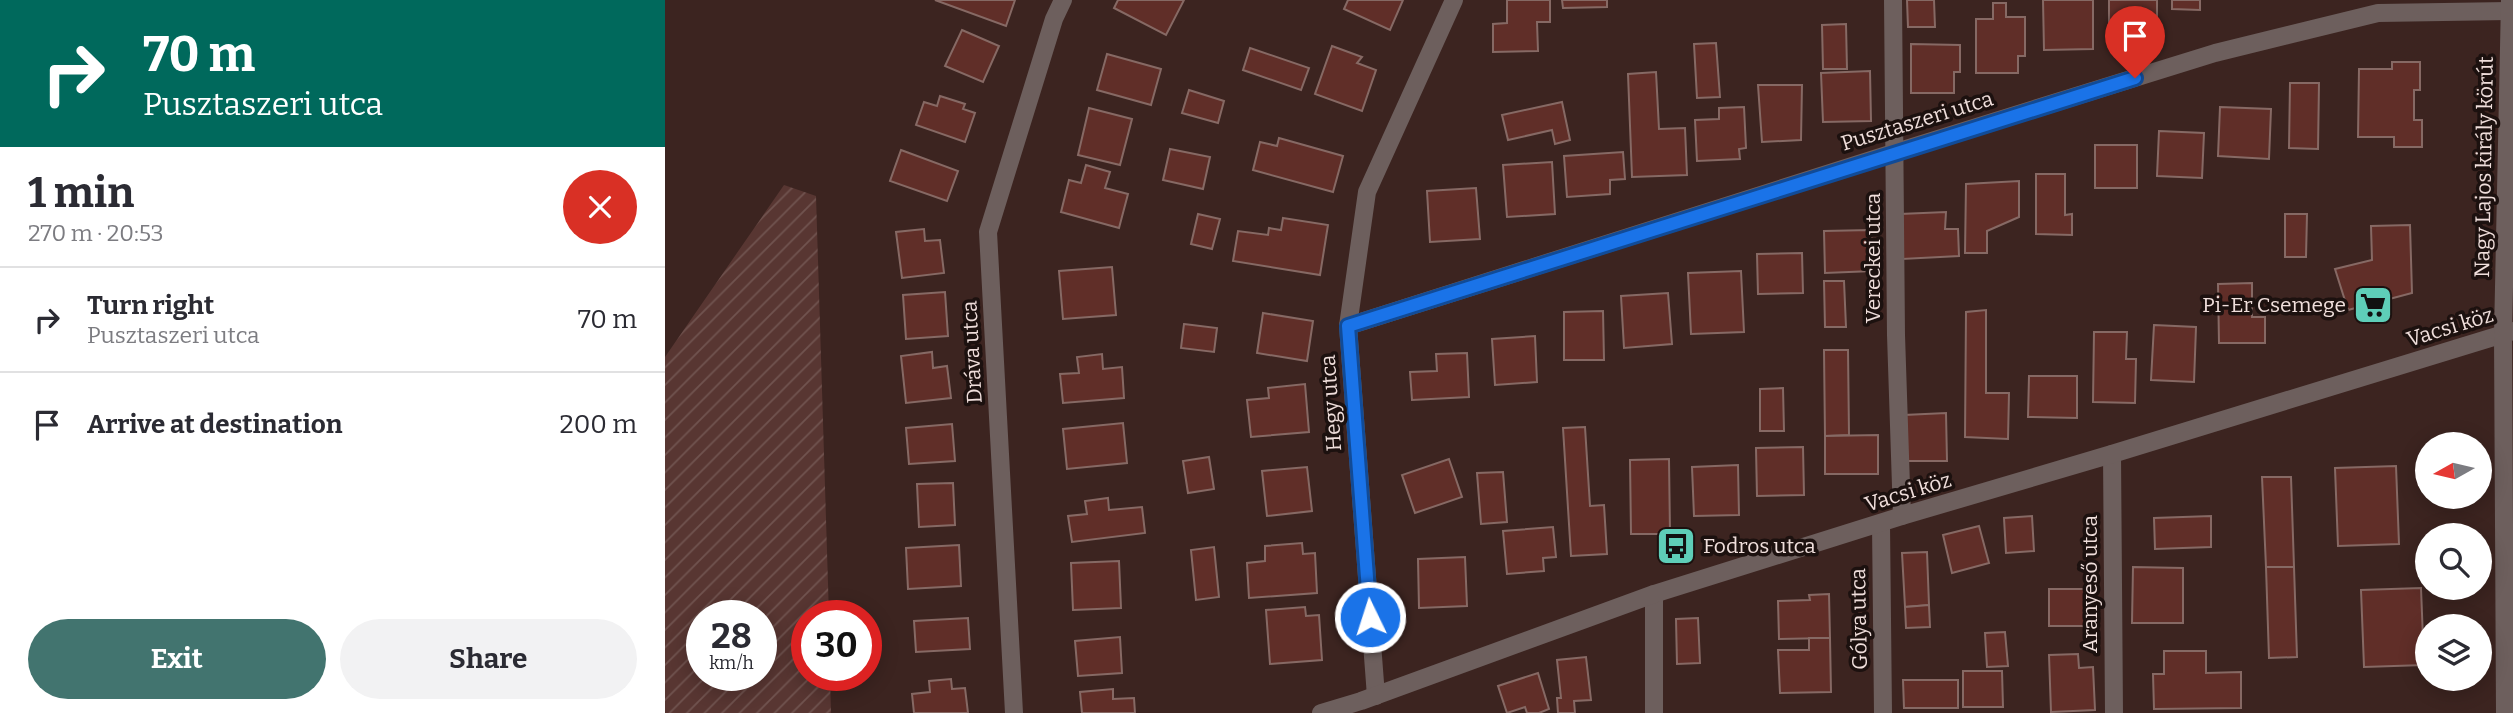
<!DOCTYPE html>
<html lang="en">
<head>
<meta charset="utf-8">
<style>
  body { margin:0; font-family:Bitter,serif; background:#f2f2f3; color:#2b2b33; height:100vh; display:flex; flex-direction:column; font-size:26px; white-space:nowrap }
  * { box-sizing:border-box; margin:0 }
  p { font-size:23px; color:#7c7c81 }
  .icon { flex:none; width:38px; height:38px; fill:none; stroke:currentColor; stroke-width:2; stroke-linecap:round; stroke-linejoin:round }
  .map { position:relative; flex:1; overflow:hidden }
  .drawer { display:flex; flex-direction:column; background:#fff; width:665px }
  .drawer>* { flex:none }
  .banner { background:#00695c; color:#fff; overflow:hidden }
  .needle { width:46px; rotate:262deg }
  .tools { position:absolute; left:1750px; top:432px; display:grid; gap:14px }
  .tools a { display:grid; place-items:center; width:77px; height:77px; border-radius:50%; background:#fff; box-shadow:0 4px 18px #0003; font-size:35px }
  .speed { position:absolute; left:21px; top:600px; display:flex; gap:14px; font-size:35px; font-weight:700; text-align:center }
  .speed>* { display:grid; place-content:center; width:91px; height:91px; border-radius:50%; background:#fff; box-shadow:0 4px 18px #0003; line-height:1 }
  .speed small { font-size:18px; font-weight:400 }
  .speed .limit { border:10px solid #d22; background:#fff; color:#111 }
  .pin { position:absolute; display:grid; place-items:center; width:60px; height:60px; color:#fff; margin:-72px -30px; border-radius:50% 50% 50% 0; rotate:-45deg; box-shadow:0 0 7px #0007 }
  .pin .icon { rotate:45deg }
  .me { position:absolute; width:77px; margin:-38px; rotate:356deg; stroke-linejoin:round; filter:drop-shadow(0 0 5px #0008) }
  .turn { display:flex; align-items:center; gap:24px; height:147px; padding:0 28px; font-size:32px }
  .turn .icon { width:91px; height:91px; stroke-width:2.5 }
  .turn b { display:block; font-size:49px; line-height:60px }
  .round { display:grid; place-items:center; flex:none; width:74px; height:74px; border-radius:37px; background:#f2f2f3 }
  .headline { display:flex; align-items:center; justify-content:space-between; height:119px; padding:0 28px }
  h1 { font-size:42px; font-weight:700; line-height:52px }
  .button { display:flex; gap:14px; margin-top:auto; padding:14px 28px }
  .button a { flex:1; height:80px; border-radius:42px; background:#42746f; color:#fff; font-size:28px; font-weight:700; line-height:80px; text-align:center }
  .button a+a { background:#f2f2f3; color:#2b2b33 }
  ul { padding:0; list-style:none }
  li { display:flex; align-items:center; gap:21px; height:105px; padding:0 28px; border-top:2px solid #e1e1e2 }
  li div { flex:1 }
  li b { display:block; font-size:26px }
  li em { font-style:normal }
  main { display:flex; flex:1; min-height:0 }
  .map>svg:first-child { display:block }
  .garden { fill:url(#garden-furrows); fill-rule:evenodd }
  .building { fill:#602e28; stroke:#866964; stroke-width:2 }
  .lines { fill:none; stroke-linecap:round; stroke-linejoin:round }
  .minor { stroke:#6d5f5d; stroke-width:18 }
  .route-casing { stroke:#114b97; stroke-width:18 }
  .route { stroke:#1a73e8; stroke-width:12 }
  .labels { text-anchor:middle; stroke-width:7; stroke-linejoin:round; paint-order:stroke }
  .street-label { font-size:21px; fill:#efdedb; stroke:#1c110f }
  .poi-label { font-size:21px; fill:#efdedb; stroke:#1c110f; text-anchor:end }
</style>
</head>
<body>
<main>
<section class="drawer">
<div class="banner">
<div class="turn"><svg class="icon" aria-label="right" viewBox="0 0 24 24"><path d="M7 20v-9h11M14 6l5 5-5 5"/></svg><div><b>70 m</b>Pusztaszeri utca</div></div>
</div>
<div class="headline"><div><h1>1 min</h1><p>270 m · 20:53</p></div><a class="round" style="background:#d93025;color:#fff"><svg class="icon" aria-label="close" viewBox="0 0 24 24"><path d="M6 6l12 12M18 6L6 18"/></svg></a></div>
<ul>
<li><svg class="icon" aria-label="right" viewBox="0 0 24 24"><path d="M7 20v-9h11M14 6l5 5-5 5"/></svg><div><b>Turn right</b><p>Pusztaszeri utca</p></div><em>70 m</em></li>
<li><svg class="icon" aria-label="arrive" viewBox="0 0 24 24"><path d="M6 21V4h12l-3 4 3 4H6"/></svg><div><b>Arrive at destination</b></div><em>200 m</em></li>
</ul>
<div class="button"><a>Exit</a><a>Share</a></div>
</section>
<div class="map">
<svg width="1848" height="713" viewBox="0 0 1848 713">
  <defs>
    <pattern id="garden-furrows" width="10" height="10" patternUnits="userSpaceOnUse" patternTransform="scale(1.75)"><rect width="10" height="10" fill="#583632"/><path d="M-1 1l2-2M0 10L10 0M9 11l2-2" fill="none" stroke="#70534f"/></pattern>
  </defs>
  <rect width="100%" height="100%" fill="#3c2420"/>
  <path class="garden" d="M119,185l32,11 13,420h-22v60h23l1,37h-166v-356zM37,616h59v60h-59z"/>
  <g class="building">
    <polygon points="270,0 350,0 341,26"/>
    <polygon points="453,0 519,0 501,35 449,8"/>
    <polygon points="683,0 738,0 725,30 679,9"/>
    <polygon points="842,0 885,0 885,22 872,22 873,51 828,52 828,24 842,23"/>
    <polygon points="897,0 942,0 942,7 898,8"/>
    <polygon points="1242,0 1269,0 1270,27 1243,27"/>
    <polygon points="1378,0 1428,0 1428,49 1379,50"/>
    <rect x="1444" y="0" width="48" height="22"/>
    <polygon points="1507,0 1535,0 1535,10 1507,9"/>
    <polygon points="1328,3 1341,3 1341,17 1360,17 1360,56 1353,56 1353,73 1311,73 1311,19 1328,19"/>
    <polygon points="1181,24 1182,69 1158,69 1157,25"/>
    <polygon points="297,30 334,46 318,82 280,66"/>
    <polygon points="1051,43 1055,97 1032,98 1029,44"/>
    <polygon points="1246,44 1295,45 1295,72 1289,72 1289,93 1246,93"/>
    <polygon points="667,46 697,57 692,63 711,70 697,111 650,94"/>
    <polygon points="585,48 644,68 636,90 578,70"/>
    <polygon points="442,54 496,69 486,105 432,90"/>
    <polygon points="1727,62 1755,62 1755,90 1749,90 1749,120 1757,120 1757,147 1729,147 1729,137 1693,137 1694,69 1727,69"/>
    <polygon points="1205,71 1206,121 1158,122 1156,73"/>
    <polygon points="991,72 994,129 1020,128 1022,175 967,177 963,74"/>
    <polygon points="1625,83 1654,83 1653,149 1624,148"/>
    <polygon points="1093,85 1137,85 1136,140 1097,142"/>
    <polygon points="524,90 559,101 553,123 517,113"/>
    <polygon points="275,96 300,104 298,109 310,113 300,142 251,125 259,102 272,106"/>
    <polygon points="897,102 905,140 890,144 887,130 843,140 837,115"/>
    <polygon points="1079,107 1081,148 1074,149 1075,159 1032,161 1030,120 1054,119 1054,108"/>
    <polygon points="1555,107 1606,109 1604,159 1553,156"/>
    <polygon points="424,108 467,119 455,165 413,155"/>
    <polygon points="1494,131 1539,133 1537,178 1492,176"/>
    <polygon points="614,138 678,156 668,192 588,170 595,142 612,146"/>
    <rect x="1430" y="145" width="42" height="43"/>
    <polygon points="505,149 545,157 538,189 498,180"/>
    <polygon points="236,150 293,171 282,201 225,181"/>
    <polygon points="958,152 960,179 945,180 945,194 902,197 899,156"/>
    <polygon points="887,162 890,214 842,217 838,165"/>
    <polygon points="421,165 445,172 440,188 463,194 454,228 396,212 404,180 416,183"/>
    <polygon points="1371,174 1400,174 1400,215 1407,214 1407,235 1371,234"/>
    <polygon points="1354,181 1354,217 1322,231 1322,253 1300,253 1301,184"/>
    <polygon points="811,188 815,239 765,242 762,191"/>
    <polygon points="1281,212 1280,229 1293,229 1294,256 1237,259 1235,214"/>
    <polygon points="533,214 555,219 547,249 526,244"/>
    <polygon points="1620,214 1642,214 1641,257 1620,257"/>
    <polygon points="618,218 663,225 655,275 568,261 573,231 603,235 604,228 616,230"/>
    <polygon points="1745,225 1747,293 1683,310 1670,269 1707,260 1706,226"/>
    <polygon points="259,229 260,241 275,240 279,273 237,278 231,232"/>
    <polygon points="1206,230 1208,271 1160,273 1159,231"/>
    <polygon points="1137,253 1138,293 1093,294 1092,254"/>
    <polygon points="447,267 451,315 398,319 394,271"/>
    <polygon points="1076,271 1079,332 1026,334 1023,273"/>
    <polygon points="1159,281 1179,281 1181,327 1160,327"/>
    <polygon points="1587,283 1587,317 1600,317 1600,343 1554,343 1553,284"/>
    <polygon points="280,292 283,336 241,339 238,295"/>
    <polygon points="1003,293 1007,344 959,348 956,296"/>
    <polygon points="1321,310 1321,393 1344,393 1343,439 1300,437 1301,312"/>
    <polygon points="938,311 939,360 899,360 899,312"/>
    <polygon points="598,313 648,321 642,361 592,353"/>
    <polygon points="519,324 552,328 549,352 516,348"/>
    <polygon points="1489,325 1531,327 1529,382 1486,380"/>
    <polygon points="1429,332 1462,332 1461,359 1471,359 1470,403 1428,402"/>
    <polygon points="870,336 872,382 830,385 827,339"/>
    <polygon points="1159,350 1183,350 1184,435 1160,436"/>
    <polygon points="267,352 268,368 282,366 286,398 241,403 236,356"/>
    <polygon points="802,353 804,397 747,400 745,372 772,371 771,354"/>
    <polygon points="437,354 438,369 457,367 459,398 398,403 395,374 414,373 412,357"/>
    <polygon points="1364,376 1412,376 1412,418 1363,417"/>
    <polygon points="640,384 644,432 586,437 582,400 604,398 603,388"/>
    <polygon points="1118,388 1119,431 1095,431 1095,389"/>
    <polygon points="1281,413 1282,461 1238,461 1239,415"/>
    <polygon points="458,423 462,463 402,469 398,429"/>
    <polygon points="287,424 290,461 244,464 241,428"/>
    <polygon points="920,427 925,506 939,505 942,554 906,556 898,428"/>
    <polygon points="1213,435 1213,474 1160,474 1160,436"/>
    <polygon points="1138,447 1139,495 1092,496 1091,448"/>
    <polygon points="544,457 549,489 523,493 518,461"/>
    <polygon points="784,459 797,497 750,513 737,475"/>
    <polygon points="1004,459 1005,534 966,534 965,460"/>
    <polygon points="1073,465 1074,515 1029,516 1027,467"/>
    <polygon points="1731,466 1734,544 1673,546 1670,468"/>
    <polygon points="642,467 647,511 602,516 597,471"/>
    <polygon points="838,472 842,522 816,524 812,473"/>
    <polygon points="1597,477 1626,477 1629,567 1601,567"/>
    <polygon points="288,483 290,525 254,527 252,484"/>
    <polygon points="443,498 444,510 477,507 480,533 407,542 403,516 422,514 420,501"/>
    <polygon points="1367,516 1369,551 1341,553 1339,518"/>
    <polygon points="1546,516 1546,547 1490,549 1489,518"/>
    <polygon points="1314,526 1324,563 1287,573 1278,535"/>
    <polygon points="888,527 891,557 878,558 879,571 842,574 838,531"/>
    <polygon points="637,543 638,554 650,553 652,593 584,598 582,563 600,561 600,546"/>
    <polygon points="294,545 296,586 243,589 241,548"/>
    <polygon points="549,547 554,597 531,600 526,550"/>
    <polygon points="1262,552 1264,605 1240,607 1237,553"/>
    <polygon points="800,557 802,606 754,608 753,559"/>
    <polygon points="454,561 456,608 408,610 406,563"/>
    <polygon points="1468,567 1518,568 1518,623 1467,623"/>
    <polygon points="1601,567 1629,567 1632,657 1604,658"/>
    <polygon points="1756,588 1759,665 1699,667 1696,590"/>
    <polygon points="1384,589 1428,589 1427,626 1384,626"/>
    <polygon points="1164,594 1165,638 1114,639 1113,601 1145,600 1144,595"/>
    <polygon points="1264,605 1265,627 1241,628 1240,607"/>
    <polygon points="640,607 641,616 654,615 657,660 605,664 601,610"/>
    <polygon points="303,618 305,649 251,652 249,621"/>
    <polygon points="1033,618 1035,663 1012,664 1011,619"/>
    <polygon points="1340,632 1343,666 1322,667 1320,633"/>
    <polygon points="455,637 457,673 413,676 410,641"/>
    <polygon points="1144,638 1165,638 1166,692 1115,693 1113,650 1144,650"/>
    <polygon points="1499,651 1541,651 1541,673 1576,672 1576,708 1489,709 1488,674 1499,674"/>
    <polygon points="1413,654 1414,668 1428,667 1430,710 1386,712 1384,655"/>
    <polygon points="921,657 926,700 909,701 910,713 893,713 892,698 896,698 892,660"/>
    <polygon points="1298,671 1337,671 1338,707 1298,707"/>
    <polygon points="873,673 884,709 874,713 862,713 860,707 842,713 833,686"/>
    <polygon points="286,679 287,689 300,688 303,713 249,713 247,694 265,692 264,681"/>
    <polygon points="1238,680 1293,680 1293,708 1239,708"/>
    <polygon points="448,689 448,699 469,698 470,713 417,713 415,692"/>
  </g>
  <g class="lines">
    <g class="minor">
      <polyline points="1228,0 1231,335 1237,516"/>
      <polyline points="683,326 1231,152 1550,53 1713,13 1844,11"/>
      <polyline points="1447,454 1449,713"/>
      <polyline points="1216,524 1218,713"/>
      <polyline points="989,594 989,713"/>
      <polyline points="711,696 683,326 702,192 789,0"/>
      <polyline points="349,713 323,232 389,19 398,0"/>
      <polyline points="656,713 696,701 989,594 1237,516 1447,454 1848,331"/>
      <polyline points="1840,713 1838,335 1845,0"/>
    </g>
  </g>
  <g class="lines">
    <g class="route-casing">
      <polyline id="route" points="705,617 683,326 1470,78"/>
    </g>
    <use href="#route" class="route"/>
  </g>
  <defs>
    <g id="supermarket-square" transform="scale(2.0125)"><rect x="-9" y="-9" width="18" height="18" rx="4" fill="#5eceb8" stroke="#1c110f"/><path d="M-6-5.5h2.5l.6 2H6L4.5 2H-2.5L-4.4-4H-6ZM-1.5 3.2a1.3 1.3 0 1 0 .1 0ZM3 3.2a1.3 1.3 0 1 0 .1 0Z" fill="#111"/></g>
    <g id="bus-square" transform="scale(2.0125)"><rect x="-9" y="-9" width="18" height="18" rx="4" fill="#5eceb8" stroke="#1c110f"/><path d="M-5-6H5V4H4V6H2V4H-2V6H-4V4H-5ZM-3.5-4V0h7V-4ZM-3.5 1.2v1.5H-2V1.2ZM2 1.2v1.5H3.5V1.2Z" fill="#111"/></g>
  </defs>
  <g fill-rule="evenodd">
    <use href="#supermarket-square" x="1708" y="305"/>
    <use href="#bus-square" x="1011" y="546"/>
  </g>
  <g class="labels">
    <g class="street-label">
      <text transform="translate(1252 121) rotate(-17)" y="7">Pusztaszeri utca</text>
      <text transform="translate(1819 167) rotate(-89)" y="7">Nagy Lajos király körút</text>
      <text transform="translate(1208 258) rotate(-90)" y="7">Vereckei utca</text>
      <text transform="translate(1785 327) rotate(-17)" y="7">Vacsi köz</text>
      <text transform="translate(307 352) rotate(-93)" y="7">Dráva utca</text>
      <text transform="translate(666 403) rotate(-94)" y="7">Hegy utca</text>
      <text transform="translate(1243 492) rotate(-17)" y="7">Vacsi köz</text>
      <text transform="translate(1425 584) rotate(-90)" y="7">Aranyeső utca</text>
      <text transform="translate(1194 619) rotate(-91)" y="7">Gólya utca</text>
    </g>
    <g class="poi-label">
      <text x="1681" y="312">Pi-Er Csemege</text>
      <text x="1038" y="553" text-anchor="start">Fodros utca</text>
    </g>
  </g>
</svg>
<div class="tools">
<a><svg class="needle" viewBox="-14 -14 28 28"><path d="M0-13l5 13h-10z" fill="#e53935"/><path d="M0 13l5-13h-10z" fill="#7c7c81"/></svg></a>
<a><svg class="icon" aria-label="search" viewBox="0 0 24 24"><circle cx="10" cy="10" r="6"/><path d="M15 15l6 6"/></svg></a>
<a><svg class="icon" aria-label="layers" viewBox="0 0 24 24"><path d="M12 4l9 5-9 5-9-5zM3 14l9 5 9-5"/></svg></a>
</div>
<div class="speed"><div>28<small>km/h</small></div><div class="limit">30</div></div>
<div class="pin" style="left:1470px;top:78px;background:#d93025"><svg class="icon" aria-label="arrive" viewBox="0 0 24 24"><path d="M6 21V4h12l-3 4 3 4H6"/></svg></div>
<svg class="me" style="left:705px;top:617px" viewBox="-20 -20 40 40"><circle r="17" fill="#1a73e8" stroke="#fff" stroke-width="3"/><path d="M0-11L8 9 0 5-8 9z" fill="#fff"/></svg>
</div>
</main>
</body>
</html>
